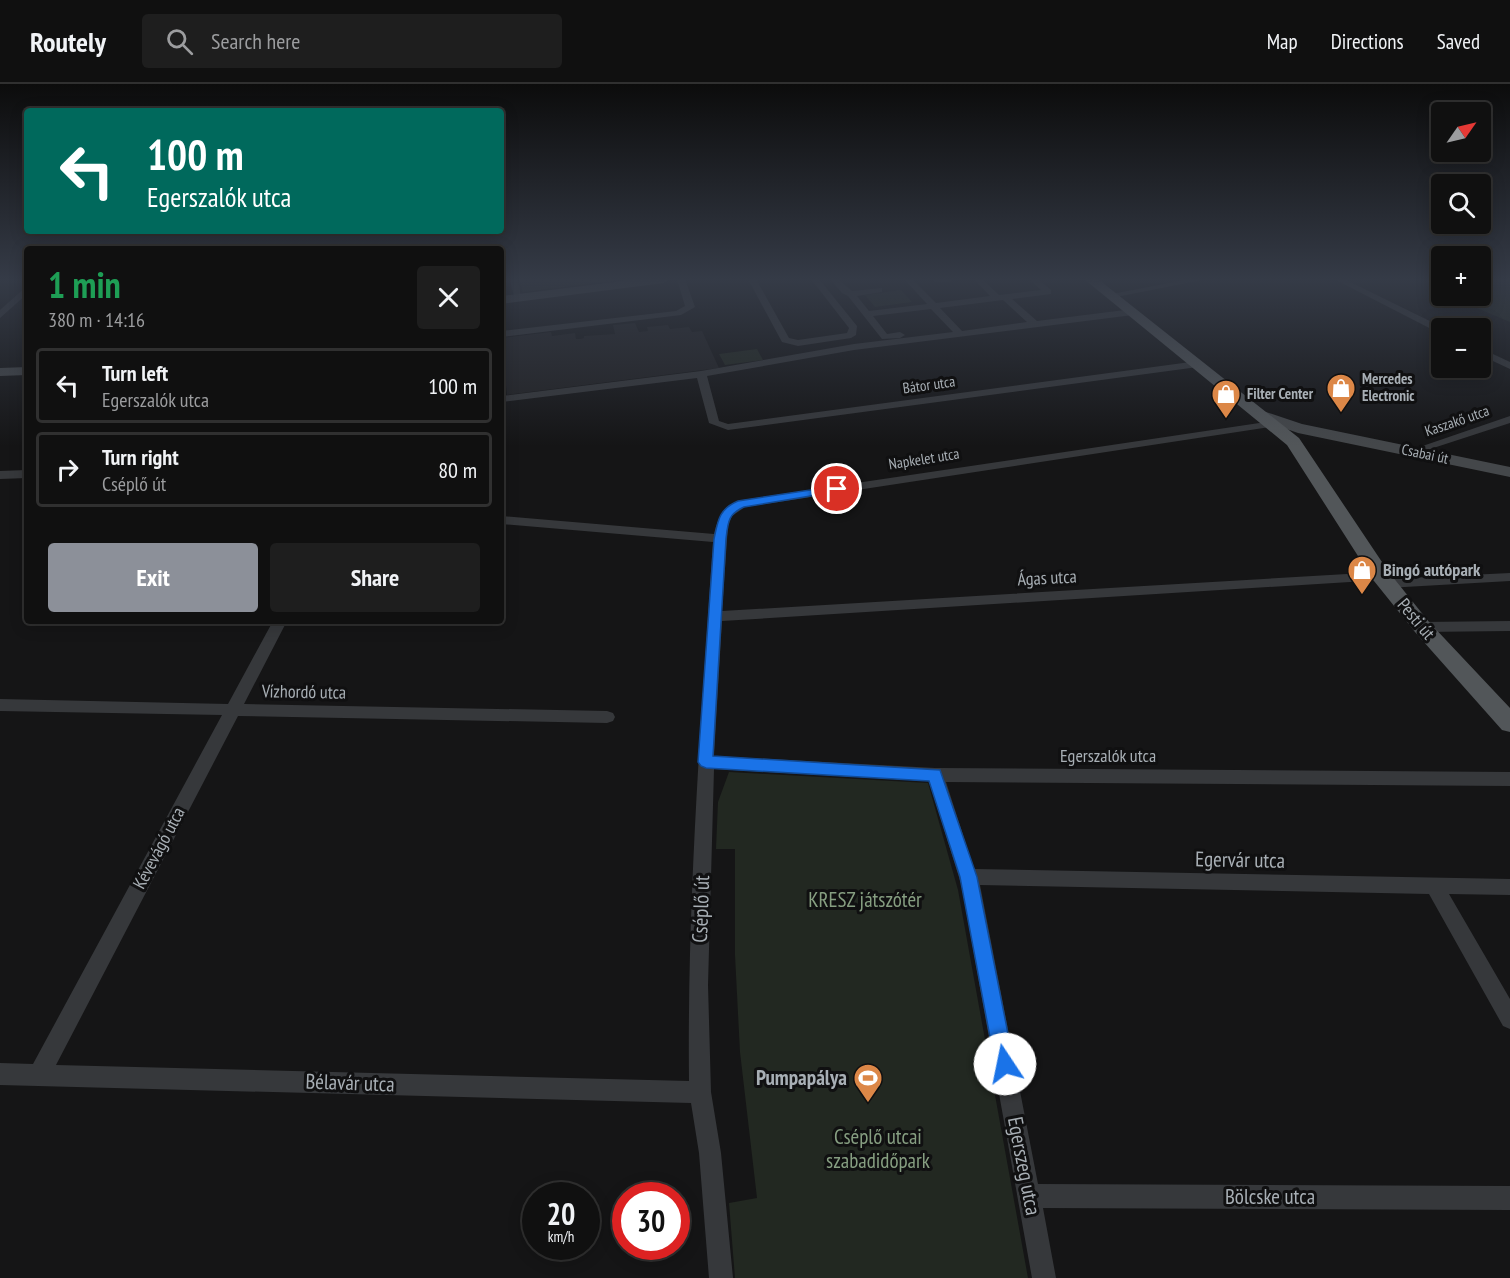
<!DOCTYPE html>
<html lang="en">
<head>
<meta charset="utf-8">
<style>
  body { margin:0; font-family:"PT Sans Narrow",sans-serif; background:#1e1e1e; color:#f1f3f6; height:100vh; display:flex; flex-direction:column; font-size:22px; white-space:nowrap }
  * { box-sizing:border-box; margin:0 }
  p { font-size:20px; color:#9c9d9f }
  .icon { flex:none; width:33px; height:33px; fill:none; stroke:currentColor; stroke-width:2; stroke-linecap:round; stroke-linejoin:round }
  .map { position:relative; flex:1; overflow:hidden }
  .details { position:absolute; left:24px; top:162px; width:480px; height:378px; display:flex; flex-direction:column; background:#101010; border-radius:6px; box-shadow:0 3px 15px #0003,0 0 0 2px #303030 }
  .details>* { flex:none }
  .top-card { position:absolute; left:24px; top:24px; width:480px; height:126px; border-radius:6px; box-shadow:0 3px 15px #0003,0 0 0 2px #303030; background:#00695c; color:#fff; overflow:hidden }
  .needle { width:39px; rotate:56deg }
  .controls { position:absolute; left:1431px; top:18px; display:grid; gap:12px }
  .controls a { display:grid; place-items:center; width:60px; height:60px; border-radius:6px; background:#101010; box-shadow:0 3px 15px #0003,0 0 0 2px #303030; font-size:30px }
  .speed { position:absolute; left:522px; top:1098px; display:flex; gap:12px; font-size:30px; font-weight:700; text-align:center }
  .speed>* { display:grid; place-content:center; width:78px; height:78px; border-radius:50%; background:#101010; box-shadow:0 3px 15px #0003,0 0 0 2px #303030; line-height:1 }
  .speed small { font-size:15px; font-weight:400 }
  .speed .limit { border:9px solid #d22; background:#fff; color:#111 }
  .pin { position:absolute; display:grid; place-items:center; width:51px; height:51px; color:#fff; margin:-26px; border:3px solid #fff; border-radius:50%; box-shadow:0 2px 6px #0007 }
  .me { position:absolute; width:66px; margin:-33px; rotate:349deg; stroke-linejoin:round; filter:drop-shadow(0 0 4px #0008) }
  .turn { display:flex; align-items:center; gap:21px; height:126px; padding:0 24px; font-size:27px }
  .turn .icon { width:78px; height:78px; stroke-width:2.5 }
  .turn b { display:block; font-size:42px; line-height:51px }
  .round { display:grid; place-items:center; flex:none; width:63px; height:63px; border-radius:6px; background:#1e1e1e }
  .summary { display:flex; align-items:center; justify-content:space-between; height:102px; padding:0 24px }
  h1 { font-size:36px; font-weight:700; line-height:45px; color:#1e9e55 }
  .action { display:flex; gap:12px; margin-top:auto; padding:12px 24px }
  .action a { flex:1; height:69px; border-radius:6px; background:#8c9099; color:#fff; font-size:24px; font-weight:700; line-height:69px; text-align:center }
  .action a+a { background:#1e1e1e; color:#f1f3f6 }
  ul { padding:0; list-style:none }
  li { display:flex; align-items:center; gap:18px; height:75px; margin:0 12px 9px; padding:0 12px; border:3px solid #303030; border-radius:6px }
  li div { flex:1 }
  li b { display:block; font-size:22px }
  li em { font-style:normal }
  header { display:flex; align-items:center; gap:36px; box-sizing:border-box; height:84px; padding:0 30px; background:#101010; border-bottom:2px solid #303030 }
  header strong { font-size:28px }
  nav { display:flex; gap:33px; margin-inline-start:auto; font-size:21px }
  .search { width:420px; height:54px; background:#1e1e1e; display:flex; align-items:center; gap:15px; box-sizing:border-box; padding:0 21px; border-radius:6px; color:#9c9d9f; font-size:22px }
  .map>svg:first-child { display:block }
  .built { fill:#212123 }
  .green { fill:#222821 }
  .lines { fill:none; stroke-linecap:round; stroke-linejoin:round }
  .minor { fill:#36383b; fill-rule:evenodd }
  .secondary { fill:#44474a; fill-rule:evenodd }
  .primary { fill:#525659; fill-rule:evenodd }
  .route { fill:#1a73e8; stroke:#114b97; stroke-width:1.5 }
  .labels { text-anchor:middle; stroke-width:6; stroke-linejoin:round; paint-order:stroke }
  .far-poi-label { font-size:15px; font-weight:bold; fill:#a8afb5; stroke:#101011; text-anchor:start }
  .far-street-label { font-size:15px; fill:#a8afb5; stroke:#101011 }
  .poi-label { font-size:18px; font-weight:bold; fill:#a8afb5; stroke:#101011; text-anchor:start }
  .street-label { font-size:18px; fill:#a8afb5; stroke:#101011 }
  .near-street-label { font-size:21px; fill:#a8afb5; stroke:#101011 }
  .near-park-label { font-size:21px; fill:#869e81; stroke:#101011 }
  .near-poi-label { font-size:21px; font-weight:bold; fill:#a8afb5; stroke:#101011; text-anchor:end }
</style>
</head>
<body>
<header>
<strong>Routely</strong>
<div class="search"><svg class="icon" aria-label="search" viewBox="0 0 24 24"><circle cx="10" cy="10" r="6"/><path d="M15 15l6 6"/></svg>Search here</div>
<nav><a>Map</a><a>Directions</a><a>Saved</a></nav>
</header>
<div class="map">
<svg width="1510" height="1194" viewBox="0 0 1510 1194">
  <rect width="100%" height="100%" fill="#151516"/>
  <polygon class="built" points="635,239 639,248 648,247 647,243 668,241 670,245 689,243 692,248 702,247 719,284 507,311 501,254 551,248 552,252 575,249 576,255 580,255 584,254 584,252 615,250 613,241"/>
  <g class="green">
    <polygon points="519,195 628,195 523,208"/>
    <polygon points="1481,195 1510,195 1510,238 1448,212 1480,212"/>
    <polygon points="901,206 912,218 875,223 865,211"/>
    <polygon points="757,265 763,276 725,281 719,270"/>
    <polygon points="729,688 928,699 958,806 1028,1194 735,1194 729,1119 757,1114 740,968 735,871 735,765 716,765 718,718"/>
  </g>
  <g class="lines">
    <g class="minor">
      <polygon points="510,195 518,195 521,215 514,213"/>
      <polygon points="677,195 685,195 695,223 681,231 501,253 501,247 676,227 685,222"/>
      <polygon points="748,195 756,195 789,254 798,256 847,249 849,244 811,195 819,195 857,242 856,251 851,254 798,262 782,258"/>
      <path d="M830,195h8l14,12 30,-3v4l-25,4 12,15 58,-7 -23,-25h8l24,24 54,-7 -16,-17h8l17,16 42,-5 -12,-11h9l13,11v4l-39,5 25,22 96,-12 5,3 -5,3 -279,35 -147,26 12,45 9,3 470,-63 5,3 -5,3 -470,63 -19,-7 -12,-45 -196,24v-6l200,-25 153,-27 99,-12 -22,-23 -58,7 14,18 13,-2 5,3 -5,3 -18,1 -34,-43 -6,-3zM1003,216l24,22 -65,9 -22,-23z"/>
      <polygon points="934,195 953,195 949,198 934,198"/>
      <polygon points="1190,195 1207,195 1111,214 1107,211"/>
      <polygon points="1334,195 1344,195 1444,244 1442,244 1442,250 1439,249"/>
      <polygon points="27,202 27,210 0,234 0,226"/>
      <polygon points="1480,264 1510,278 1510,285 1480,271"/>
      <polygon points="1510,332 1510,339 1418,369 1414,370 1408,367"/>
      <path d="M1266,338l5,3 -1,2 -525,80 -13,9 -4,10 -6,85 659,-39 5,1 2,3 -2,3 124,-6v8l-123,7 -5,-2 -2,-3 2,-3 -660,41 -8,135 221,12 575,4v14l-564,-4 28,87 536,10v16l-61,-1 61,105v30l-7,-3 -74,-132 -449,-9 58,299 472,2v24l-467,-2 13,70h-24l-70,-391 -33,-106 -215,-12 -6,216 3,107 10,61 12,125h-24l-10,-125 -8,-50 -691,-18v-22l33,1 189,-349 -222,-4v-12l228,5 45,-83h14l-43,83 363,7 6,2 2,4 -2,4 -6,2 -369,-7 -182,349 633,16c-2,-180 12,-359 24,-539l-212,-18v-8l213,18c4,-17 10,-29 28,-34z"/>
      <polygon points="27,386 27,394 0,395 0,387"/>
      <polygon points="1510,537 1510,547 1422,548 1415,543 1422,538"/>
    </g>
    <g class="secondary">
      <polygon points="639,195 670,195 664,199 501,220 501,212"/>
      <polygon points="27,283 27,291 0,292 0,284"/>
      <polygon points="1260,326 1302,340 1510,383 1510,393 1298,349 1255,334 1252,331 1255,328"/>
    </g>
    <polygon class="primary" points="1084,195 1098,195 1299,354 1388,487 1429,538 1510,624 1510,648 1502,646 1415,548 1374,497 1287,361"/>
  </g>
  <linearGradient id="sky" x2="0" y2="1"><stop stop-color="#0c0c0c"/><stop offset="0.54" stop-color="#353b47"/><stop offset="1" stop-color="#353b47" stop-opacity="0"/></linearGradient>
  <rect width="1510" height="362" fill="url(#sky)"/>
  <path class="route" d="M837,402l4,1v4l-97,16c-16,7 -16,15 -18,32l-13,217 227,14 37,107 37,187 -3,6 -6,3 -7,-3 -3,-6 -35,-187 -31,-96 -223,-13 -5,-2 -3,-4 16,-223c4,-19 5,-30 24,-38z"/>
  <defs>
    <g id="shop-pin" transform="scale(1.5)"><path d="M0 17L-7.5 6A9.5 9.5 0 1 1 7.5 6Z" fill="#dc8747" stroke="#101011"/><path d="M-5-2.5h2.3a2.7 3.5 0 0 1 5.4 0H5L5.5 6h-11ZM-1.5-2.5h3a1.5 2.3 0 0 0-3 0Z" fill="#fff"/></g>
    <g id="stadium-pin" transform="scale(1.5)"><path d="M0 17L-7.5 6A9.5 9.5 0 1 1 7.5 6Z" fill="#dc8747" stroke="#101011"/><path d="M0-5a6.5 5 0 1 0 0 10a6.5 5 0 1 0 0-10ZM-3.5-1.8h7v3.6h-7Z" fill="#fff"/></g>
  </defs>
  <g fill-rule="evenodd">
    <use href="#shop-pin" x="1341" y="304"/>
    <use href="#shop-pin" x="1226" y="310"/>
    <use href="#shop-pin" x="1362" y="486"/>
    <use href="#stadium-pin" x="868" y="994"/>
  </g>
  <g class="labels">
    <g class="far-poi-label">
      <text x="1362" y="300">Mercedes<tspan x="1362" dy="17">Electronic</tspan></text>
      <text x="1247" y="315">Filter Center</text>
    </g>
    <g class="far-street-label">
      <text transform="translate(929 301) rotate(-8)" y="5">Bátor utca</text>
      <text transform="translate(1457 337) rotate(-19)" y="5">Kaszakő utca</text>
      <text transform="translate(1425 370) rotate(12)" y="5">Csabai út</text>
      <text transform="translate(924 375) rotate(-9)" y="5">Napkelet utca</text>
    </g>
    <g class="poi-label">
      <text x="1383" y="492">Bingó autópark</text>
    </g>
    <g class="street-label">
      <text transform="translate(1047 494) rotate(-3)" y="6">Ágas utca</text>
      <text transform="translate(1416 535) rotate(50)" y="6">Pesti út</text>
      <text transform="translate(304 608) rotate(1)" y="6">Vízhordó utca</text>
      <text x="1108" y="678">Egerszalók utca</text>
      <text transform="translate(159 764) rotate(-62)" y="6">Kévevágó utca</text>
    </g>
    <g class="near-street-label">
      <text transform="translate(1240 776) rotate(1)" y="7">Egervár utca</text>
      <text transform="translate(701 825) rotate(-88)" y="7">Cséplő út</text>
      <text transform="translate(350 999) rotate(2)" y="7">Bélavár utca</text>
      <text transform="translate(1024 1082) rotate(79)" y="7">Egerszeg utca</text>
      <text x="1270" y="1120">Bölcske utca</text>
    </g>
    <g class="near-park-label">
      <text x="865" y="823">KRESZ játszótér</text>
      <text x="878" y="1060">Cséplő utcai<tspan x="878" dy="24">szabadidőpark</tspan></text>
    </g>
    <g class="near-poi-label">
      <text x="847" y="1001">Pumpapálya</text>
    </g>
  </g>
</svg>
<div class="controls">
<a><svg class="needle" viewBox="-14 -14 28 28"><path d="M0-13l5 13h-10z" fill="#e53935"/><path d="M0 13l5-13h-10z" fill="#9c9d9f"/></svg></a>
<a><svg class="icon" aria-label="search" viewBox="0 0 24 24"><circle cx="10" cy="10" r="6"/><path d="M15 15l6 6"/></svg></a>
<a>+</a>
<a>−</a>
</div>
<div class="speed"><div>20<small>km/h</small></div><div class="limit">30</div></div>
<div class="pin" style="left:837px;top:405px;background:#d93025"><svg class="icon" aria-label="arrive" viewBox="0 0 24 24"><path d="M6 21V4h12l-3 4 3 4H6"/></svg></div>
<svg class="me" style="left:1005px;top:980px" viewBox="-20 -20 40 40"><circle r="19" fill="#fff"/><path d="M0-13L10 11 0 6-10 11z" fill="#1a73e8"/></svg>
<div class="top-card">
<div class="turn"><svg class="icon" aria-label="left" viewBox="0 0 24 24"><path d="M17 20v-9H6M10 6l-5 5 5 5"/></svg><div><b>100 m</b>Egerszalók utca</div></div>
</div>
<section class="details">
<div class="summary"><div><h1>1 min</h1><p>380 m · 14:16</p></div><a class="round"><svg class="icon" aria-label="close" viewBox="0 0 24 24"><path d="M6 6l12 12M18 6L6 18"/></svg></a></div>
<ul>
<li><svg class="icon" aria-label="left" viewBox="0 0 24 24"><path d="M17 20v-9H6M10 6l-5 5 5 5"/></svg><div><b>Turn left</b><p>Egerszalók utca</p></div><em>100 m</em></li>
<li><svg class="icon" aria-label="right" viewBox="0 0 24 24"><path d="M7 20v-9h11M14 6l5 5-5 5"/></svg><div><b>Turn right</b><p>Cséplő út</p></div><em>80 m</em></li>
</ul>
<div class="action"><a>Exit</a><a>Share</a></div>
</section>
</div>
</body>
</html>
